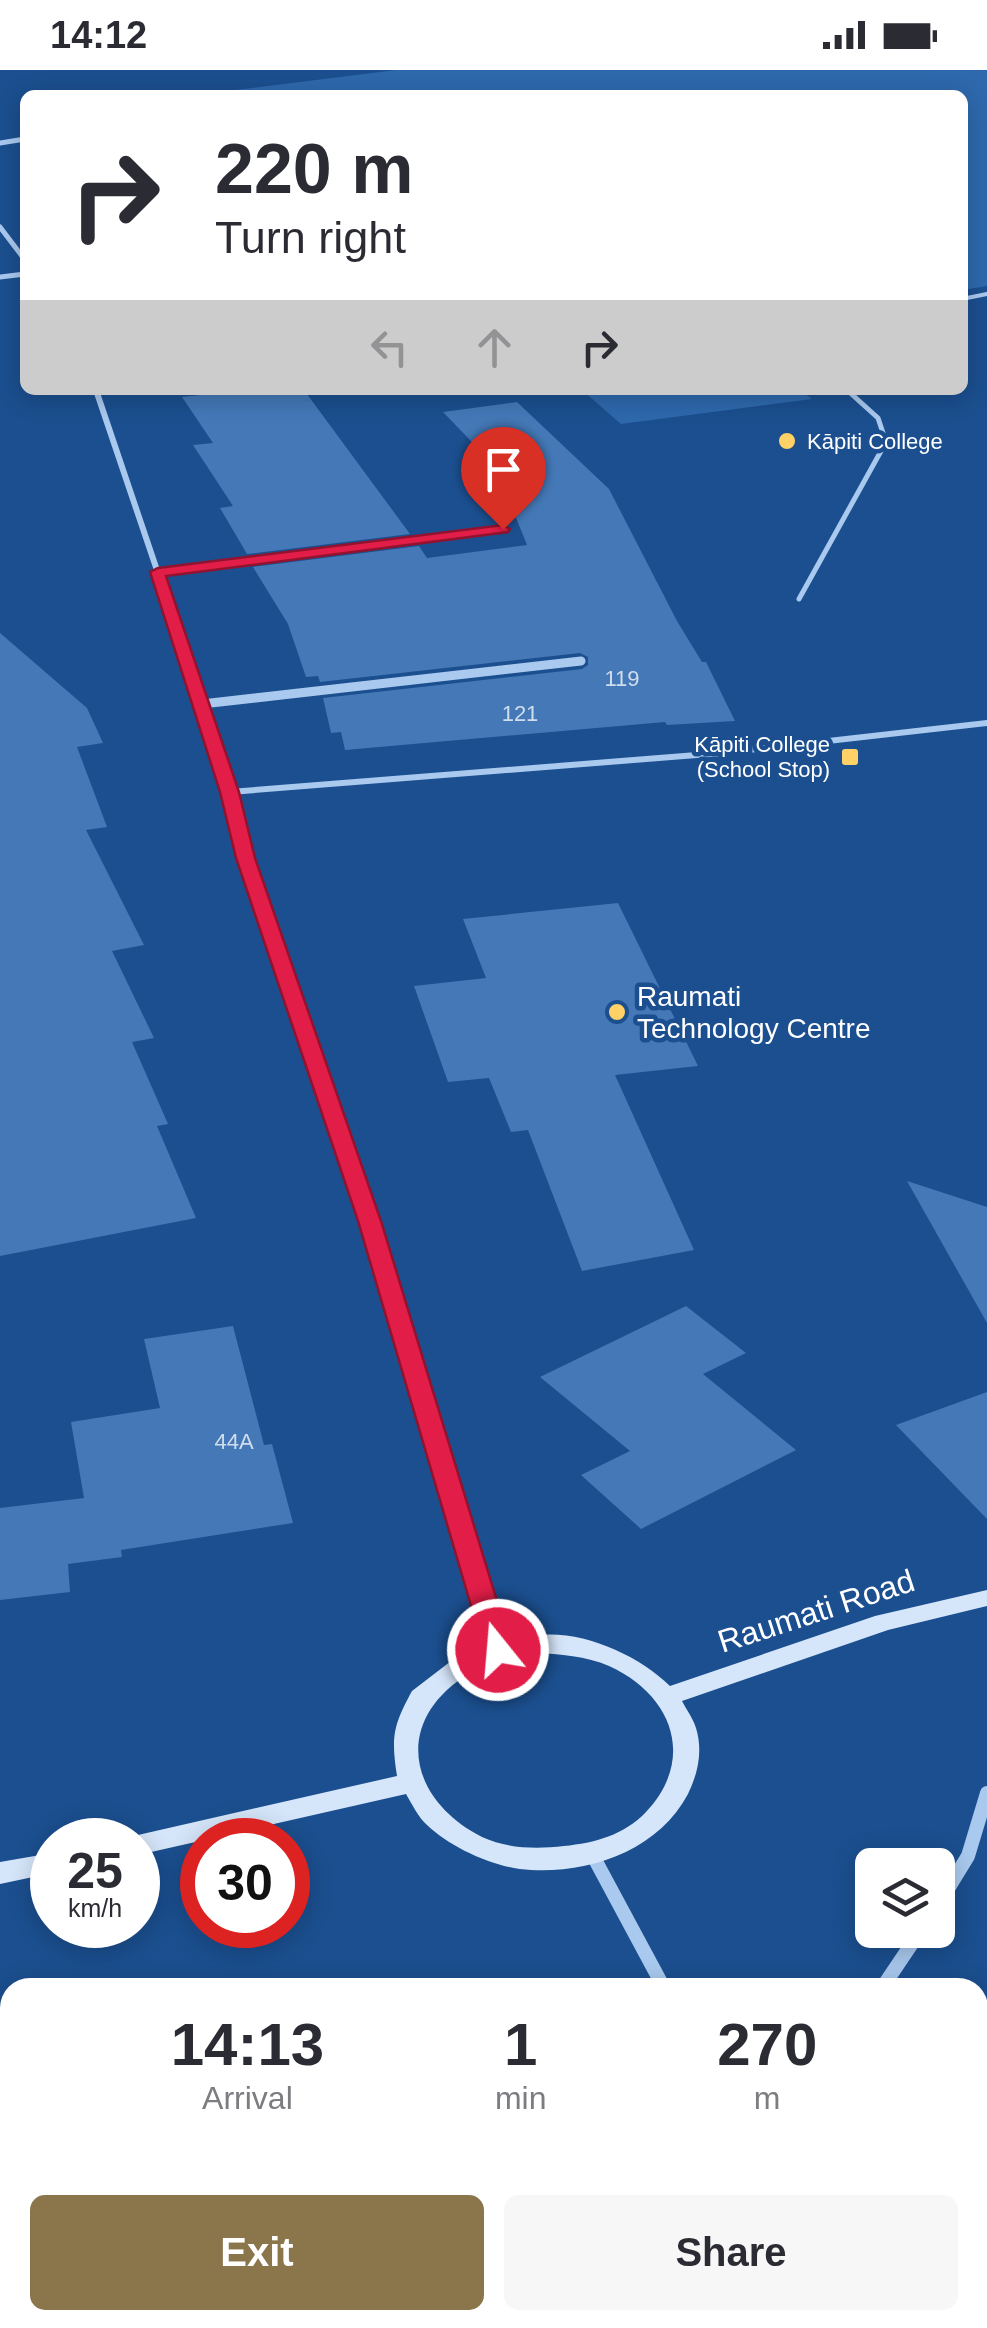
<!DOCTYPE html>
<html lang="en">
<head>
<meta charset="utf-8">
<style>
  body { margin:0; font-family:Helvetica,sans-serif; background:#f7f7f7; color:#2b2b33; height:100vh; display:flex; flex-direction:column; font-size:38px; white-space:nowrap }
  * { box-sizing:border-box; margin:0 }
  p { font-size:32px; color:#7c7c81 }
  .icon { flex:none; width:55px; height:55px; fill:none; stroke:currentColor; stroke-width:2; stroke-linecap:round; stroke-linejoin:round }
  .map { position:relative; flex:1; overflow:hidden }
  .sheet { position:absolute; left:0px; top:1908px; width:988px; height:352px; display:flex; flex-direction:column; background:#fff; border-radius:30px 30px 0 0; box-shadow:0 5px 25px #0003 }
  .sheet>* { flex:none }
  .banner { position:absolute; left:20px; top:20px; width:948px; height:305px; border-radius:15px; box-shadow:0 5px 25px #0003; background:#fff; color:#2b2b33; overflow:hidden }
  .tools { position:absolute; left:855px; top:1778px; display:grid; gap:20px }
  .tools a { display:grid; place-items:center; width:100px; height:100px; border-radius:15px; background:#fff; box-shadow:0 5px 25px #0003; font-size:50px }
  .speed { position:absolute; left:30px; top:1748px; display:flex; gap:20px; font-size:50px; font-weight:700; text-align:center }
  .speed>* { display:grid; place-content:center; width:130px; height:130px; border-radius:50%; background:#fff; box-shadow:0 5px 25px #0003; line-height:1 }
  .speed small { font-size:25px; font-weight:400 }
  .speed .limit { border:15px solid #d22; background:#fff; color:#111 }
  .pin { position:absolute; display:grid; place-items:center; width:85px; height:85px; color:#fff; margin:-102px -42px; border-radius:50% 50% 50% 0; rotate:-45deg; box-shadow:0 0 10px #0007 }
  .pin .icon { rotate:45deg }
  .me { position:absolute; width:110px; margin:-55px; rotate:343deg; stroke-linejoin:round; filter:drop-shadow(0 0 8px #0008) }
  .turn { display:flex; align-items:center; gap:35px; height:210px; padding:0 30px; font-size:45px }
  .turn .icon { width:130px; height:130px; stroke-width:2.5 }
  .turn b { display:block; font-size:70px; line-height:85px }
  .lanes { display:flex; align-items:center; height:95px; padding:0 30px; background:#0003; justify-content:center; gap:50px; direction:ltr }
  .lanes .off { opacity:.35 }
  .eta { display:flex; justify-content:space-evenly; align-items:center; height:170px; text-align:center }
  .eta b { font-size:60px; font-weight:600; line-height:70px }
  .button { display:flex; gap:20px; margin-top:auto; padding:20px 30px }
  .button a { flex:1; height:115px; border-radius:15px; background:#8a764a; color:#fff; font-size:40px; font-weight:600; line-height:115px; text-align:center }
  .button a+a { background:#f7f7f7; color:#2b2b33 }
  .status { display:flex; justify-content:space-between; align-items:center; height:70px; padding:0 50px; background:#fff; direction:ltr }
  .status svg { height:28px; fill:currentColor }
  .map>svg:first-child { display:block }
  .green { fill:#2e69ad }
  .building { fill:#4478b7 }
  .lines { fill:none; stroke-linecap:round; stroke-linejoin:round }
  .lane-far2 { stroke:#a9c9ee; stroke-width:4 }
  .lane-far1 { stroke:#a9c9ee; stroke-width:5 }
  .lane { stroke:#a9c9ee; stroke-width:6 }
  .street-far4 { stroke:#a9c9ee; stroke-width:5 }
  .street-far3 { stroke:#a9c9ee; stroke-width:6 }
  .street-far2 { stroke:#a9c9ee; stroke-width:9 }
  .street-far1 { stroke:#a9c9ee; stroke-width:11 }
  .street { stroke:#a9c9ee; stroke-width:14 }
  .secondary { fill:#d6e6fa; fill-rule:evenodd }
  .route { fill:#e11d48; stroke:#92132f; stroke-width:2.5 }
  .poi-dot { fill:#ffd166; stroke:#1b4f8f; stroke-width:4 }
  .labels { text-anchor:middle; stroke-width:9; stroke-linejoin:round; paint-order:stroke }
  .far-poi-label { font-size:22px; fill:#fff; stroke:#1b4f8f; text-anchor:start }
  .number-label { font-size:22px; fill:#d0dded }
  .poi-label { font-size:28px; fill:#fff; stroke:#1b4f8f; text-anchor:start }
  .near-street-label { font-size:32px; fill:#fff; stroke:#1b4f8f }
</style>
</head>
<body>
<div class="status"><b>14:12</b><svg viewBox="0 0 49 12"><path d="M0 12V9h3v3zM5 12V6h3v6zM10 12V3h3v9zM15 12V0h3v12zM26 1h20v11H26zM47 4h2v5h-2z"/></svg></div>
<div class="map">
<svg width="987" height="2258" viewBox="0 0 987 2258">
  <rect width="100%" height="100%" fill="#1b4f8f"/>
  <g class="green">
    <polygon points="396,0 987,0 987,216 963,220 962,25 241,25 235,20"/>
    <polygon points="582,320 800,320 812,329 621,354"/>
  </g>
  <g class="building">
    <polygon points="247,320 304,320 410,464 247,484 220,438 233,436 193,375 213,373 182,327"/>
    <polygon points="517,332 609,419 677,551 702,592 706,592 735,651 667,655 665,652 345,680 341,662 331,663 323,628 582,599 588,595 588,587 580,583 320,612 318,606 306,607 288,554 253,497 419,476 427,488 527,475 495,396 443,342"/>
    <polygon points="0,563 87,638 103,673 77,677 107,757 86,760 144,875 112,881 154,968 132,972 168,1054 157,1056 196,1148 0,1186"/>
    <polygon points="618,833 698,996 615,1005 694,1180 582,1201 528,1060 511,1062 489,1008 448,1012 414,916 486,908 463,849"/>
    <polygon points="907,1111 987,1137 987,1253"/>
    <polygon points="686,1236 746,1283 703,1304 796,1380 641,1459 581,1405 630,1381 540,1307"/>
    <polygon points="233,1256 264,1375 272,1374 293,1453 121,1480 122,1487 68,1494 70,1522 0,1530 0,1438 84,1428 71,1352 160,1338 144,1269"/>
    <polygon points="987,1322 987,1449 896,1355"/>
  </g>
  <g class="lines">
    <polyline class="lane-far2" points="962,229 987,224"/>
    <polyline class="lane-far1" points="799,529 886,372 878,348 847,320"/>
    <polyline class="lane" points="230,722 722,683 987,653"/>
    <g class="street-far4">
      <polyline points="0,73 25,69"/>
      <polyline points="0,157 25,190"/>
      <polyline points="0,207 25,204"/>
    </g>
    <g class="street-far3">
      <polyline points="96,320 184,580"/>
      <polyline points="158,502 503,459"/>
    </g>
    <g class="street-far2">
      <polyline points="183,577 246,787 319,1002"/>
      <polyline points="202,634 581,591"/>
    </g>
    <polyline class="street-far1" points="318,1000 369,1151 489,1550"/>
    <g class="street">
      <polyline points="488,1547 498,1580"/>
      <polyline points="592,1784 664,1918"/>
      <polyline points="938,1835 968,1786 987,1723"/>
      <polyline points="882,1918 921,1860"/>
      <polyline points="0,2067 10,2068"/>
      <polyline points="774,2250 775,2258"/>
    </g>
    <g class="secondary">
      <path d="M987,1520v16l-99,24 -206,71c4,8 11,17 14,27 7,23 2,45 -8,66 -30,56 -96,79 -157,76 -34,-1 -80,-22 -104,-45 -9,-8 -15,-21 -21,-31l-268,61v-15h-11l11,-5 259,-59c-6,-39 -4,-50 15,-85l43,-33 9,-2c22,-7 45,-16 68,-20 47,-8 105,18 138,50l205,-70zM535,1583c25,1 51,3 74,13 64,29 87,93 37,146 -22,23 -51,31 -82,34 -27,3 -56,3 -82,-9 -76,-39 -89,-118 -12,-164 18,-11 45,-14 65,-20z"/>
      <polygon points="52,1783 52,1803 0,1814 0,1792"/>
    </g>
  </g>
  <polygon class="route" points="503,455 510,459 508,462 166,506 239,722 255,788 381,1151 512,1580 508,1587 488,1587 484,1580 358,1151 236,788 220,722 150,502 158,498"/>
  <g class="poi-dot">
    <circle cx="787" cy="371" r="10"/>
    <rect x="840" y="677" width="20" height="20" rx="5"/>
    <circle cx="617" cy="942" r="10"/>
  </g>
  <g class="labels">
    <g class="far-poi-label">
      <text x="807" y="379">Kāpiti College</text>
      <text x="830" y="682" text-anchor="end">Kāpiti College<tspan x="830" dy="25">(School Stop)</tspan></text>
    </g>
    <g class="number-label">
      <text x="622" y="616">119</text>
      <text x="520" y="651">121</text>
      <text x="234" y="1379">44A</text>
    </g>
    <g class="poi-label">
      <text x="637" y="936">Raumati<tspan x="637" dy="32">Technology Centre</tspan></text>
    </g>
    <g class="near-street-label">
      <text transform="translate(816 1541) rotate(-18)" y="11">Raumati Road</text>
    </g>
  </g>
</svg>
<div class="tools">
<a><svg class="icon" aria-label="layers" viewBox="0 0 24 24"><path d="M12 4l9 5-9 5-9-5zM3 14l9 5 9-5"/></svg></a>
</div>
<div class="speed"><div>25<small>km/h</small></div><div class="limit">30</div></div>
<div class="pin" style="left:503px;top:459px;background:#d93025"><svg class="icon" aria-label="arrive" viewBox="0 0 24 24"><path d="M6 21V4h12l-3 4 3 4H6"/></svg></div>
<svg class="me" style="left:498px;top:1580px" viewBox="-20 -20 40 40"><circle r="17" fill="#e11d48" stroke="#fff" stroke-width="3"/><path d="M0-11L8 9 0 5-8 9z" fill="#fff"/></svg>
<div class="banner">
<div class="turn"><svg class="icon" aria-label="right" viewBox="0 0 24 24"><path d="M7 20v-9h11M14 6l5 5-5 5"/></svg><div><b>220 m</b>Turn right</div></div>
<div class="lanes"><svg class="icon off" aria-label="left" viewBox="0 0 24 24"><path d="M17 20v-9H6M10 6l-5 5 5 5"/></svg><svg class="icon off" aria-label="ahead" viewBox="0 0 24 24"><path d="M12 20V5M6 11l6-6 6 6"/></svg><svg class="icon" aria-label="right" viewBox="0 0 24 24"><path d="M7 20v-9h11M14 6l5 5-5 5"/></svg></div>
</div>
<section class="sheet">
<div class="eta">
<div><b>14:13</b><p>Arrival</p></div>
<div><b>1</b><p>min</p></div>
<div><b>270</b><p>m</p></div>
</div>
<div class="button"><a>Exit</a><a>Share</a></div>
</section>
</div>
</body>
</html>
